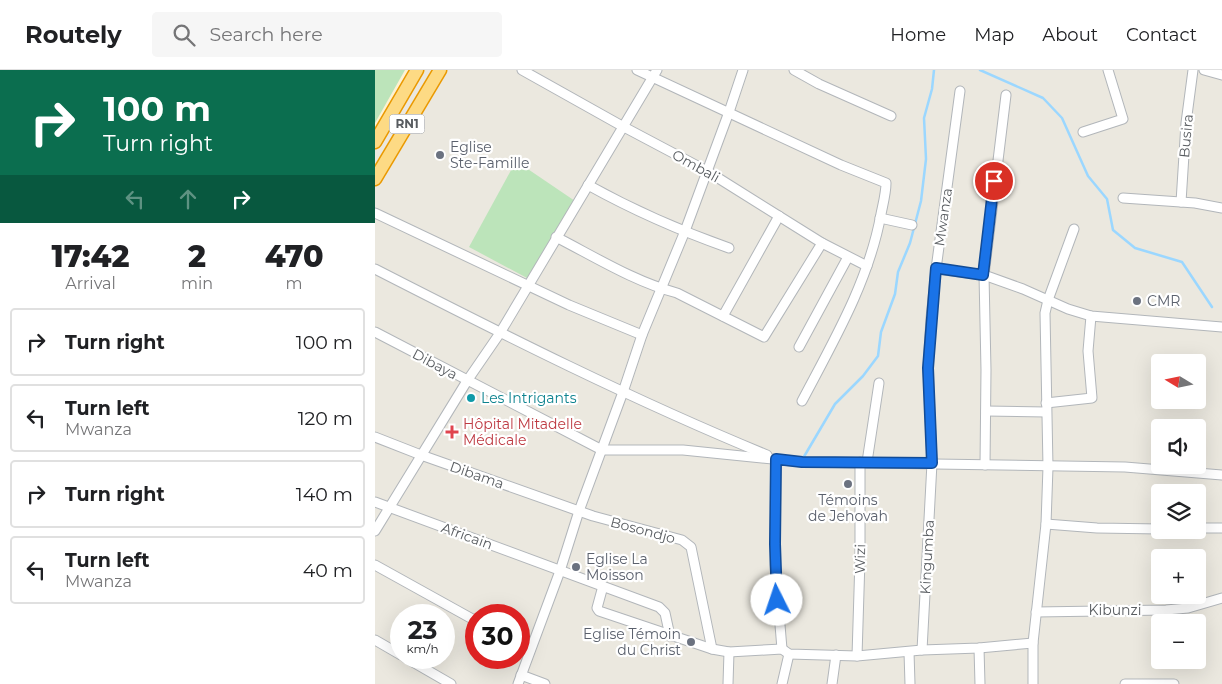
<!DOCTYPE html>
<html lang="en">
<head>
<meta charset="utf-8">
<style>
  body { margin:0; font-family:Montserrat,sans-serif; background:#f6f6f6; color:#202124; height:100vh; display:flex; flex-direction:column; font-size:19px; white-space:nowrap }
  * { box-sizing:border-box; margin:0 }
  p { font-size:16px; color:#757577 }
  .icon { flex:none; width:28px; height:28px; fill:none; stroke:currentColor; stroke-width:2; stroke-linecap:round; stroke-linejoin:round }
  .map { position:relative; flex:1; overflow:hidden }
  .side { display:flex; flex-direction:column; background:#fff; width:375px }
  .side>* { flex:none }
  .banner { background:#0b6e4f; color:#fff; overflow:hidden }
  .needle { width:32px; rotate:280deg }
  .buttons { position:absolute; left:776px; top:284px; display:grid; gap:10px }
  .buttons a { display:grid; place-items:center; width:55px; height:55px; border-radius:5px; background:#fff; box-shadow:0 5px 20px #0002; font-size:25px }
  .speed { position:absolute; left:15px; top:534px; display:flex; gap:10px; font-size:25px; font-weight:700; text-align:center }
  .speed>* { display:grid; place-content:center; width:65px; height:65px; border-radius:50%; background:#fff; box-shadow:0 5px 20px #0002; line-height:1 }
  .speed small { font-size:12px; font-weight:400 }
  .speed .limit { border:8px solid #d22; background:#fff; color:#111 }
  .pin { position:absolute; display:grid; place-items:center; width:42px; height:42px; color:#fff; margin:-21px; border:2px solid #fff; border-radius:50%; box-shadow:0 1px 5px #0007 }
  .me { position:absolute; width:55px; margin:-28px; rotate:356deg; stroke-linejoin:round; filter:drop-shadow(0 0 4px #0008) }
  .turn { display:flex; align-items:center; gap:18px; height:105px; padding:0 20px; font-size:22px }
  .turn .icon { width:65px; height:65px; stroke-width:2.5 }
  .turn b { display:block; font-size:35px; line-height:42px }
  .lanes { display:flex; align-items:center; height:48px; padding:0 20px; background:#0003; justify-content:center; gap:25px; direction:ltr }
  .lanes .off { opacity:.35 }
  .eta { display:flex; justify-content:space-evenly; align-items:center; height:85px; text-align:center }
  .eta b { font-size:30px; font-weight:800; line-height:35px }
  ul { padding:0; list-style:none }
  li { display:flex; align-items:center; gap:15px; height:68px; margin:0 10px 8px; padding:0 10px; border:2px solid #e0e0e0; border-radius:5px }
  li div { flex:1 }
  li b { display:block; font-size:19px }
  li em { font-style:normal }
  header { display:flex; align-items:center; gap:30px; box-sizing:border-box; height:70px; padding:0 25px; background:#fff; border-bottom:1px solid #e0e0e0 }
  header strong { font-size:24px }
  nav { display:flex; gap:28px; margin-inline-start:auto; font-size:18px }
  .search { width:350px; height:45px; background:#f6f6f6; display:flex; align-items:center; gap:12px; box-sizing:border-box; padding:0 18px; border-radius:5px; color:#757577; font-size:19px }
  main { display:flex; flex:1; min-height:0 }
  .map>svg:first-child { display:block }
  .commercial { fill:#fef2d2 }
  .green { fill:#bce4ba }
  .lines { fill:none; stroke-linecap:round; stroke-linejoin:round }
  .stream { stroke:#9bd7ff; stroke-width:2.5 }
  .minor-casing { stroke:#b2b6ba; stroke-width:11 }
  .highway-casing { stroke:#ea9900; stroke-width:15 }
  .minor { stroke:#fff; stroke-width:9 }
  .highway { stroke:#fdda84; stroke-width:12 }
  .route-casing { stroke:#114b97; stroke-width:12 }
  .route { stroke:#1a73e8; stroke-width:9 }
  .worship-dot { fill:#6b7280; stroke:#fff; stroke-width:2 }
  .culture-dot { fill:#0f9aa8; stroke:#fff; stroke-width:2 }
  .health-dot { fill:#e0444e; stroke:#fff; stroke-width:2 }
  .labels { text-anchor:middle; stroke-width:4.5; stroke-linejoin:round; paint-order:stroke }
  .shield { fill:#fff; stroke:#8a8d90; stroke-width:1 }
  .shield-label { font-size:12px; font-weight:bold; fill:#585c60 }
  .street-label { font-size:14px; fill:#585c60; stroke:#fff }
  .worship-label { font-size:14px; fill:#5b616d; stroke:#fff; text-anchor:start }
  .culture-label { font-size:14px; fill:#0d838f; stroke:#fff; text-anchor:start }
  .health-label { font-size:14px; fill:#be3a42; stroke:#fff; text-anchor:start }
</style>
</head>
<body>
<header>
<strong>Routely</strong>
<div class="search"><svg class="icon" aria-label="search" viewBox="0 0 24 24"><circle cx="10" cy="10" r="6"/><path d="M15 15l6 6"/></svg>Search here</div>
<nav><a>Home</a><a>Map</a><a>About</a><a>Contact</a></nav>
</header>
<main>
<section class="side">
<div class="banner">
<div class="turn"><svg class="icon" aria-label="right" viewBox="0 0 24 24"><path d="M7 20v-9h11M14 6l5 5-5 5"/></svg><div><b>100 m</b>Turn right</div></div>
<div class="lanes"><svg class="icon off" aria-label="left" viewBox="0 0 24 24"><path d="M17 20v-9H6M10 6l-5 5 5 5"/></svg><svg class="icon off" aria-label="ahead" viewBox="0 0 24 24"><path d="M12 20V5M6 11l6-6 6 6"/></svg><svg class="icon" aria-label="right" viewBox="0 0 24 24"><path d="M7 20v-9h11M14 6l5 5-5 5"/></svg></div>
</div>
<div class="eta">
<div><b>17:42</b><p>Arrival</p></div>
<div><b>2</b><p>min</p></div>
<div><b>470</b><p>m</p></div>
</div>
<ul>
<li><svg class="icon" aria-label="right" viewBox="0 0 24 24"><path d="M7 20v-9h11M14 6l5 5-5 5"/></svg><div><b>Turn right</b></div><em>100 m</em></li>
<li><svg class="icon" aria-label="left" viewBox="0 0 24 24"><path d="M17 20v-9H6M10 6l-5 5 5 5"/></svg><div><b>Turn left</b><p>Mwanza</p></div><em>120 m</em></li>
<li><svg class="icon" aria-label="right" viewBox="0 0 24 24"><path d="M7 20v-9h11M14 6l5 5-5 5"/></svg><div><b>Turn right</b></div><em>140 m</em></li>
<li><svg class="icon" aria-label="left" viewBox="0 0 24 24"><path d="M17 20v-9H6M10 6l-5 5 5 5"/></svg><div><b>Turn left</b><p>Mwanza</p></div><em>40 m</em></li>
</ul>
</section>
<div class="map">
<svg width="847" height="614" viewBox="0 0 847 614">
  <rect width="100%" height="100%" fill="#ebe8df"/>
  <polygon class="commercial" points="0,0 34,0 0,58"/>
  <g class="green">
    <polygon points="0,0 30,0 0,53"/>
    <polygon points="141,91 200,131 152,208 94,177"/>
  </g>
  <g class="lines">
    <g class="stream">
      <polyline points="605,0 668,28 687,48 713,106 732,129 738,160 760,178 807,192 837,237"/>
      <polyline points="427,390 460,334 488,306 503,286 506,262 520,224 523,202 535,173 546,131 551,89 549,48 557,19 559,0"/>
    </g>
    <g class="minor-casing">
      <g id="minor">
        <polyline points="147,0 247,56 332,101 447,173 492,196"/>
        <path d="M262,0l204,95 45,18c0,10 -3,21 -5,31 -12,67 -48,128 -79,187"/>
        <polyline points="419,0 444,14 516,46"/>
        <polyline points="829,0 847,5"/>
        <polyline points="708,62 748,49 733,0"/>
        <path d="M213,115c45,25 93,46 141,63"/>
        <polyline points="748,128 820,133 847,138"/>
        <polyline points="806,132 811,53 818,0"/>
        <polyline points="0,143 194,235 267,265"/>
        <polyline points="505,148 537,155"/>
        <path d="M181,167c39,20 79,45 121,56l87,44 58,-94"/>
        <path d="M0,199c129,66 258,131 392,186"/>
        <polyline points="561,199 609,205 648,219 693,239 716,246 847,257"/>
        <polyline points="348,246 404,146"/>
        <polyline points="0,262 227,380 308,380 427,392 750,397 847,405"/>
        <polyline points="424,277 473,187"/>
        <polyline points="671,333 717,328 713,281 716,246"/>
        <polyline points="611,341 671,342"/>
        <polyline points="0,367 46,385 218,446 307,470 316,477 337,579"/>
        <polyline points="401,389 400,495 407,579"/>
        <polyline points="492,392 504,313"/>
        <polyline points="610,395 611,300 609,205 631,25"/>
        <polyline points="0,432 284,537 290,543 295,566"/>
        <polyline points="671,454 722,458 785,459"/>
        <polyline points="822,458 847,458"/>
        <polyline points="0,461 92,311 125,263 282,0"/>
        <polyline points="0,495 101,551"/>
        <polyline points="228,516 222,538 224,541 337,579 354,582 407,579 414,584 482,586 547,580 604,578 658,573"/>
        <polyline points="661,542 791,540 813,538 847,528"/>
        <polyline points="0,570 26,585"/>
        <polyline points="144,574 155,580"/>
        <polyline points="604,578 605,614"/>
        <polyline points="547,580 557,393 553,298 556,248 561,199 585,21"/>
        <polyline points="534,582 535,614"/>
        <polyline points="482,586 485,489 485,392"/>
        <polyline points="31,588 76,614"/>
        <polyline points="146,605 170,614"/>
        <polyline points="143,614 185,501 204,441 248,322 267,265 310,161 354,42 368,0"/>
        <polyline points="353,614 354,582"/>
        <polyline points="407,614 414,584"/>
        <polyline points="457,614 461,585"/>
        <polyline points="658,614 658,573 671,454 673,397 670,243 673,230 699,159"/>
        <polyline points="750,614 799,614"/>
      </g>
    </g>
    <g class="highway-casing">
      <g id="highway">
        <polyline points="0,72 42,0"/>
        <polyline points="0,109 65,0"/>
      </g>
    </g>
    <use href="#minor" class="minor"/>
    <use href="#highway" class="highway"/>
  </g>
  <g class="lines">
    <g class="route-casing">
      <polyline id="route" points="402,530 400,474 401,389 427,392 557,393 553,298 561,198 608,205 619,111"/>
    </g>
    <use href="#route" class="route"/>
  </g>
  <g class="worship-dot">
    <circle cx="65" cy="85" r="5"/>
    <circle cx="762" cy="231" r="5"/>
    <circle cx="473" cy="414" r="5"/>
    <circle cx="201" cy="497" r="5"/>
    <circle cx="316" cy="572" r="5"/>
  </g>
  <circle class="culture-dot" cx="96" cy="328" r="5"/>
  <path class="health-dot" d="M74.5 354.5h5v5h5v5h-5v5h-5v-5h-5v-5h5z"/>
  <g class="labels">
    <rect class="shield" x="14.5" y="44.5" width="35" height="19" rx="4"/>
    <g class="shield-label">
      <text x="32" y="58">RN1</text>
    </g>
    <g class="street-label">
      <text transform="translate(811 66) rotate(-85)" y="5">Busira</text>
      <text transform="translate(321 96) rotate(29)" y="5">Ombali</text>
      <text transform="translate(568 147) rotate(-82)" y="5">Mwanza</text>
      <text transform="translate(60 294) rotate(28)" y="5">Dibaya</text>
      <text transform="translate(102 405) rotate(19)" y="5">Dibama</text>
      <text transform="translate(268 460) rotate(15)" y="5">Bosondjo</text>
      <text transform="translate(92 466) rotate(20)" y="5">Africain</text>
      <text transform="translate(552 487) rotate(-87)" y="5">Kingumba</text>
      <text transform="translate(485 489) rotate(-89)" y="5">Wizi</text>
      <text x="740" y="545">Kibunzi</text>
    </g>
    <g class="worship-label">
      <text x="75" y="82">Eglise<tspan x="75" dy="16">Ste-Famille</tspan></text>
      <text x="772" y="236">CMR</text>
      <text x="473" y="435" text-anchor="middle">Témoins<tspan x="473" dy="16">de Jehovah</tspan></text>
      <text x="211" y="494">Eglise La<tspan x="211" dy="16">Moisson</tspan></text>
      <text x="306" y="569" text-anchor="end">Eglise Témoin<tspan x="306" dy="16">du Christ</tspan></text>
    </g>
    <g class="culture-label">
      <text x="106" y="333">Les Intrigants</text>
    </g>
    <g class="health-label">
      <text x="88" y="359">Hôpital Mitadelle<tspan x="88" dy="16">Médicale</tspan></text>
    </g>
  </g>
</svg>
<div class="buttons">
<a><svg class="needle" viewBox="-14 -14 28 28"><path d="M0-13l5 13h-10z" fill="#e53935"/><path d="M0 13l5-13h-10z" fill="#757577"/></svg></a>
<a><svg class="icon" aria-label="sound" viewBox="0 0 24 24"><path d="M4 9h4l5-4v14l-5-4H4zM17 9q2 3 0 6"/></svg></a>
<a><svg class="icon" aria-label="layers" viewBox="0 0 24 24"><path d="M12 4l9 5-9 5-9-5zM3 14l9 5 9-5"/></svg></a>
<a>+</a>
<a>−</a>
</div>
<div class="speed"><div>23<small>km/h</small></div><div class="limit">30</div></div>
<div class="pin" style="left:619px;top:111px;background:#d93025"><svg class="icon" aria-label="arrive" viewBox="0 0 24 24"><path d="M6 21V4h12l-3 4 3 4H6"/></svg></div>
<svg class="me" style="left:402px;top:530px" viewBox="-20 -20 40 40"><circle r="19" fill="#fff"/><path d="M0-13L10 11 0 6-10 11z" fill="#1a73e8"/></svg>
</div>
</main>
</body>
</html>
